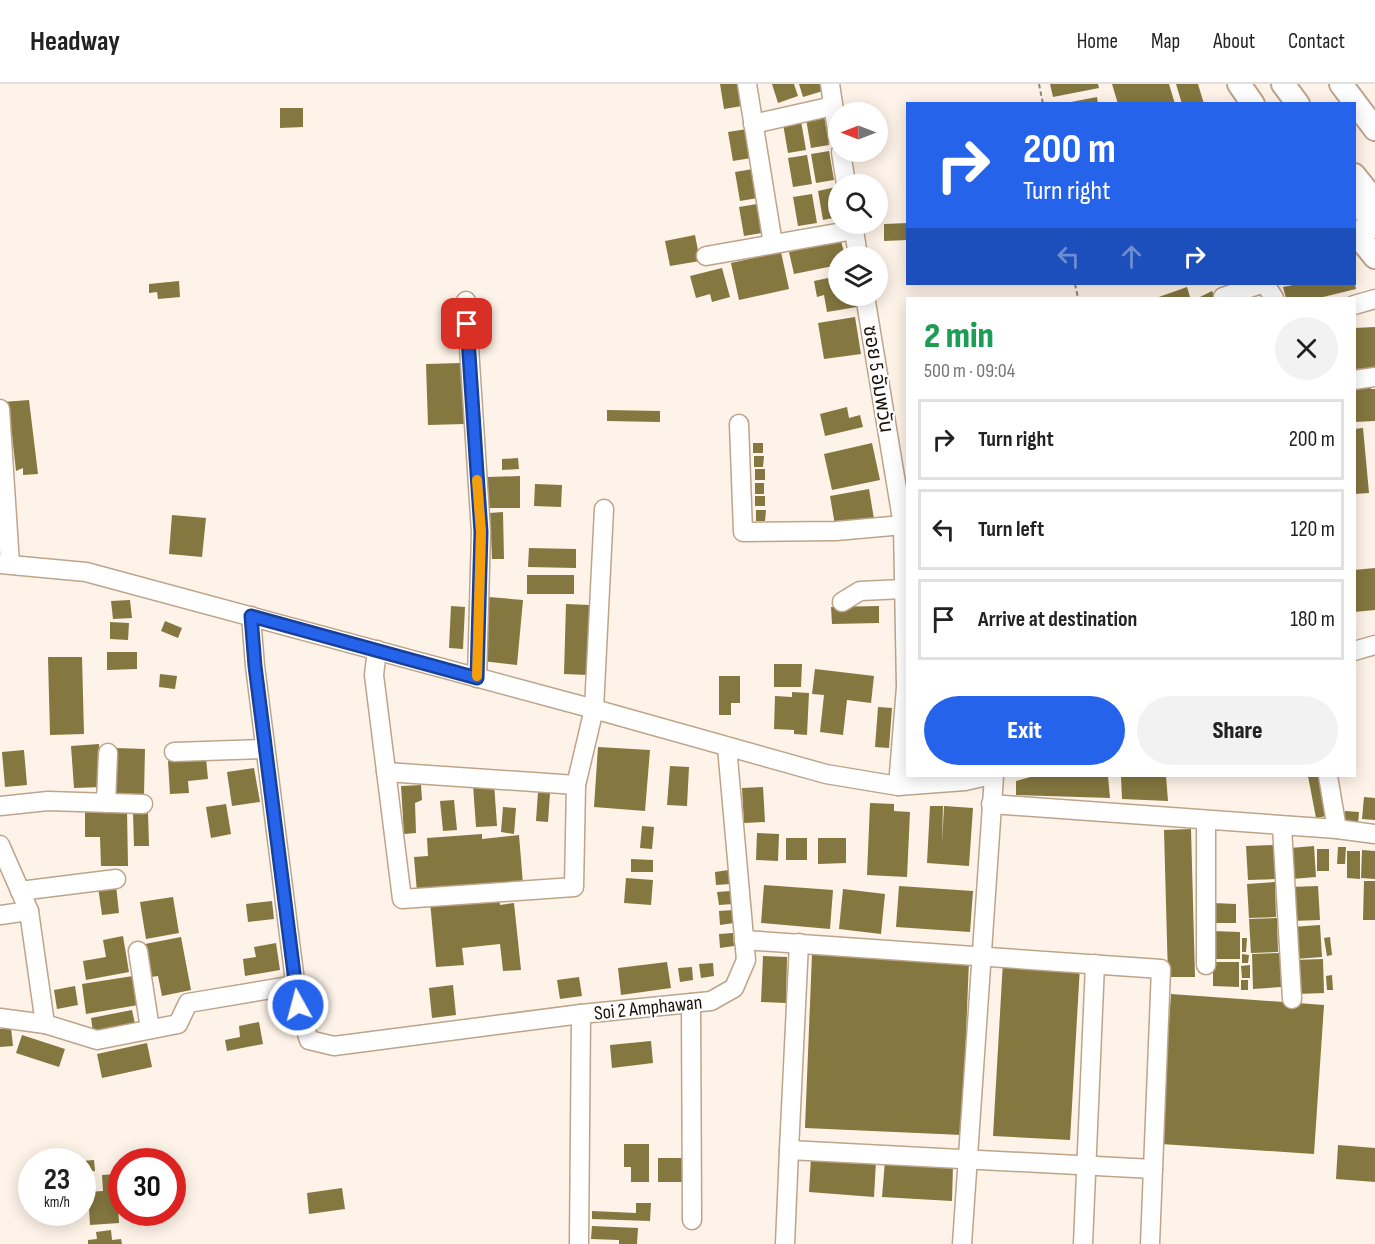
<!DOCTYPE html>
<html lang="en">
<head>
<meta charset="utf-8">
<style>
  body { margin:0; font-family:"Sofia Sans Condensed","Noto Sans Thai",sans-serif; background:#f2f2f2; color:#222; height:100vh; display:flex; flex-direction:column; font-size:22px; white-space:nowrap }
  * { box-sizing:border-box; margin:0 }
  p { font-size:20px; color:#767676 }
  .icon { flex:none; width:33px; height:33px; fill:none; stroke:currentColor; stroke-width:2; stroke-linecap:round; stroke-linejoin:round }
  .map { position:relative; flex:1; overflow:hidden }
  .panel { position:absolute; left:906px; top:213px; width:450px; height:480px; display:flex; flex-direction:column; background:#fff; border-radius:0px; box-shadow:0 3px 15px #0003 }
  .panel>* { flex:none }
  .hud { position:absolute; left:906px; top:18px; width:450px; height:183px; border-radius:0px; box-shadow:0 3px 15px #0003; background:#2563eb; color:#fff; overflow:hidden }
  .needle { width:39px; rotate:270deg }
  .buttons { position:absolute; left:828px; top:18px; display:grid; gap:12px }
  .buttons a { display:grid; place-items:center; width:60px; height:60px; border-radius:50%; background:#fff; box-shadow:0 3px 15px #0003; font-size:30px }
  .speed { position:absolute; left:18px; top:1064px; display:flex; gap:12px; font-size:30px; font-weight:700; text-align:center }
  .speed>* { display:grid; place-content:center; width:78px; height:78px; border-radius:50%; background:#fff; box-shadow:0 3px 15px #0003; line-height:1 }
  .speed small { font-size:15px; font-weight:400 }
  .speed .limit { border:9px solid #d22; background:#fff; color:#111 }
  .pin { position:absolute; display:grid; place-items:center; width:51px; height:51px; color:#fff; margin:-26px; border-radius:12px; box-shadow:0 3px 9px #0006 }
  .me { position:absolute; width:66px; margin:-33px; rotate:353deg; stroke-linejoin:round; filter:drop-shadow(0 0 4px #0008) }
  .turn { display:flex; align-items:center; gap:21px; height:126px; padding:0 18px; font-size:27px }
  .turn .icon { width:78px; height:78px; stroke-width:2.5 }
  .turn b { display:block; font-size:42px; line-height:51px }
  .lanes { display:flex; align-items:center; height:57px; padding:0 18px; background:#0003; justify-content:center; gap:30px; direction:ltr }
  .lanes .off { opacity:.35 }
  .round { display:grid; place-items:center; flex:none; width:63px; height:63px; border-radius:32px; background:#f2f2f2 }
  .summary { display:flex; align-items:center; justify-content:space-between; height:102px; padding:0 18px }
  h1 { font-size:36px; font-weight:800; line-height:45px; color:#1e9e55 }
  .cta { display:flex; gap:12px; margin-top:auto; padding:12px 18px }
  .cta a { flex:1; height:69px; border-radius:36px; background:#2563eb; color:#fff; font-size:24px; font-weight:800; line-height:69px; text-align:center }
  .cta a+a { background:#f2f2f2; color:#222 }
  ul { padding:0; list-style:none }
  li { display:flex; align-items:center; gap:18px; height:81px; margin:0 12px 9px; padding:0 6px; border:3px solid #e0e0e0; border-radius:0px }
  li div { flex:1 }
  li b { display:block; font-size:22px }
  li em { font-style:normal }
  header { display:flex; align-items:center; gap:36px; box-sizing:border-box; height:84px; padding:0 30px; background:#fff; border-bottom:2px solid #e0e0e0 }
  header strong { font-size:28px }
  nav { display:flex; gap:33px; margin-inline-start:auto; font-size:21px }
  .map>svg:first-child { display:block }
  .building { fill:#847740 }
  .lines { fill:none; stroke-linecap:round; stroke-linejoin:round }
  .minor-casing { stroke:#bda48a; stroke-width:21 }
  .major-casing { stroke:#bda48a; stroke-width:26 }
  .path { stroke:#8f857b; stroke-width:2; stroke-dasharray:4.5 3; stroke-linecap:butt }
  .minor { stroke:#fff; stroke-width:18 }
  .major { stroke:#fff; stroke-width:22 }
  .route-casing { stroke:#184099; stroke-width:15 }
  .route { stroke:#2563eb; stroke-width:10 }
  .slow { stroke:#f59e0b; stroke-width:10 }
  .labels { text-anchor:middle; stroke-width:4.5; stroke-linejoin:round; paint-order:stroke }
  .street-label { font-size:20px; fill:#1a1108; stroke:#fff }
</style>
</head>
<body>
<header>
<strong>Headway</strong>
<nav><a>Home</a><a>Map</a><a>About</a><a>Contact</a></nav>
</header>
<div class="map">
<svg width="1375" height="1160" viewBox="0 0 1375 1160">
  <rect width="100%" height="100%" fill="#fef3e8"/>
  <g class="building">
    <polygon points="720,0 738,0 742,22 724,25"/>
    <polygon points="772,0 794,0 798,12 778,19"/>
    <polygon points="799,0 821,0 823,7 803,13"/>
    <polygon points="1050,0 1098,0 1099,4 1053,13"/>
    <polygon points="1112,0 1169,0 1175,20 1118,20"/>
    <polygon points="1176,0 1198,0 1204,20 1182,20"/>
    <polygon points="1097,13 1098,20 1071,20 1071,18"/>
    <polygon points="280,24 303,24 303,43 280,44"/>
    <polygon points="824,32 829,61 811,64 806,35"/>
    <polygon points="801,37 806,66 788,69 783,40"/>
    <polygon points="747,45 751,74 733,77 728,48"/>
    <polygon points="829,67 834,96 816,99 811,70"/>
    <polygon points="807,71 812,100 793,103 788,74"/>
    <polygon points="753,85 758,114 740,117 735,88"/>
    <polygon points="836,103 838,133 823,136 818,107"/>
    <polygon points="812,110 817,139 798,142 793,113"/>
    <polygon points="757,120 762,149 744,152 739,123"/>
    <polygon points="908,139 908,156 884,157 884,140"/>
    <polygon points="695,151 700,177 670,182 665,157"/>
    <polygon points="841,157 845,172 838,172 838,181 794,190 789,168"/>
    <polygon points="781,168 789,205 739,216 731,179"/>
    <polygon points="722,184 730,213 712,218 710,210 696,214 690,192"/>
    <polygon points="838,192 838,212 855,212 857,223 827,228 824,211 817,213 814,197"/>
    <polygon points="179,197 180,213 158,215 157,208 149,209 149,200"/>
    <polygon points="1298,200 1355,200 1356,205 1319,214 1286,214 1283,203"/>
    <polygon points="1187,203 1190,213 1156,214"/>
    <polygon points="1212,207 1216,214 1198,214"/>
    <polygon points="855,233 861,270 824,275 818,239"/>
    <polygon points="1375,243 1375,284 1354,285 1354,244"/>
    <polygon points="461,279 464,340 428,341 426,280"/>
    <polygon points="1370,300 1371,305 1375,305 1375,337 1354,338 1354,301"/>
    <polygon points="29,316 38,390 23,391 23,384 16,387 12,351 6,351 3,318"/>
    <polygon points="847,323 849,334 860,331 863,343 825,352 820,330"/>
    <polygon points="607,326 660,327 660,338 607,337"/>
    <polygon points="1363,344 1369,409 1354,410 1354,345"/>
    <rect x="753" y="359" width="10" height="10"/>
    <polygon points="872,359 880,396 832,406 824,370"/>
    <polygon points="754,372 764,372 763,383 754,383"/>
    <polygon points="518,374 519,385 502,386 502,375"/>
    <rect x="755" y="385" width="10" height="11"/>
    <polygon points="520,392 520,424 488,424 488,393"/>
    <rect x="755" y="399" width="9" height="11"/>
    <polygon points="535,400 562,401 561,423 534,422"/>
    <polygon points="869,405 874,435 835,441 830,412"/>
    <rect x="755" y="412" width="10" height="10"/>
    <polygon points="756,426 766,426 765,437 756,437"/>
    <polygon points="503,428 504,475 492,475 490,429"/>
    <polygon points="172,431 206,434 202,473 169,470"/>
    <polygon points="529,464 576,465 576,484 528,483"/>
    <polygon points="1375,484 1375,526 1354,528 1354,486"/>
    <rect x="527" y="491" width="47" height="19"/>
    <polygon points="489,513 523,516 517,581 482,577"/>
    <polygon points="130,516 132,534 113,535 111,517"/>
    <polygon points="566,520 590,521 588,591 564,590"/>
    <polygon points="451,522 465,523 463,565 449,564"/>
    <polygon points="879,522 879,539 832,540 831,523"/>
    <polygon points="165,537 182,544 178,554 161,547"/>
    <polygon points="110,538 129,539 128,556 110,555"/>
    <polygon points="107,568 137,568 137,585 107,586"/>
    <polygon points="48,573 82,573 84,650 50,651"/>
    <polygon points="774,580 802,580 801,603 774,603"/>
    <polygon points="815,585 874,592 871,619 847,616 843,651 820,648 824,611 812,610"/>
    <polygon points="160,590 177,592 175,605 159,603"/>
    <polygon points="719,592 740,592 740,619 731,619 731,631 719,631"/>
    <polygon points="792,608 809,609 807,651 794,650 794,646 774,645 775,612 792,613"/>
    <polygon points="878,623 892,624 889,664 875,663"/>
    <polygon points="99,660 101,703 74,704 71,662"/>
    <polygon points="598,663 650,666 645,727 594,723"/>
    <polygon points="116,664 145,665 144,711 115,711"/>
    <polygon points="24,666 27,701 5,703 2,668"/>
    <polygon points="206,674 208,695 188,697 189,709 170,710 168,677"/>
    <polygon points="670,682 689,683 687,722 667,721"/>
    <polygon points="254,684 260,718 232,722 227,688"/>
    <polygon points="1034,692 1108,692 1110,714 1016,711 1016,697"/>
    <polygon points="1121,692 1166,692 1168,717 1122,715"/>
    <polygon points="1308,692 1324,692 1332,731 1316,734"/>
    <polygon points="494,699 497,742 476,743 473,701"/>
    <polygon points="421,701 422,716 415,719 416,749 404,750 401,702"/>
    <polygon points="763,703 765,738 744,739 742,704"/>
    <polygon points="538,708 550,709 548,738 536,737"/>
    <polygon points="1364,713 1375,714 1375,736 1362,735"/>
    <polygon points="454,716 457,746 443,747 440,717"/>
    <polygon points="870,719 894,720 894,727 910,728 907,793 867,791"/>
    <polygon points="226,720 231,750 211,754 206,723"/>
    <polygon points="930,722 943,722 942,760 944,722 973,724 969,782 927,779"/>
    <polygon points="503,723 516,724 514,750 501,748"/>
    <polygon points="85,725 127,725 128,782 101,782 100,753 85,753"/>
    <polygon points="1345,727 1359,728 1358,741 1344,740"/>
    <polygon points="133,728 148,728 149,762 134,762"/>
    <polygon points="642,742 654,743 652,765 640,764"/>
    <polygon points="1191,745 1195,893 1168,893 1164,746"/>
    <polygon points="757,749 779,750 778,777 756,776"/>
    <polygon points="482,750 482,755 519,751 523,800 417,808 414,773 428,772 427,754"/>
    <rect x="786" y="754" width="21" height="22"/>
    <polygon points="818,754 846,754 846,779 818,780"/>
    <polygon points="1274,761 1276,795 1248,796 1246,762"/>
    <polygon points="1314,762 1316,793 1292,795 1290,764"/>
    <polygon points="1338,763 1346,763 1345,780 1337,780"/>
    <rect x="1317" y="765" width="12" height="22"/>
    <polygon points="1362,766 1375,767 1375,795 1361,794"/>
    <polygon points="1347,767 1360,767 1360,795 1347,794"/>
    <polygon points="631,775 653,776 653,788 631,788"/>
    <polygon points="729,786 730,800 716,801 715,788"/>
    <polygon points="626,794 653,796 651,821 624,819"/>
    <polygon points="1364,797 1375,797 1375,836 1363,836"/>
    <polygon points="1275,798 1276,833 1249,834 1247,800"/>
    <polygon points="116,801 119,829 102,831 98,803"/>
    <polygon points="764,801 833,806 830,845 761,839"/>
    <polygon points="899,802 973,807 970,848 896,843"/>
    <polygon points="1318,802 1320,836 1292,837 1290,803"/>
    <polygon points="843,805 885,810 881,850 839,845"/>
    <polygon points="731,807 733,820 719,821 717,808"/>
    <polygon points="499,811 500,821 514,819 521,886 503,887 500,860 462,864 464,881 436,883 430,817"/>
    <polygon points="173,813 179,849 146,855 140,818"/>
    <polygon points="272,817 274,835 248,838 246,820"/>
    <polygon points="1213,819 1236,820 1236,839 1213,839"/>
    <polygon points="733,826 734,839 720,841 719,827"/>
    <polygon points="1277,834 1278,868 1251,869 1249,835"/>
    <polygon points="1320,841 1322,873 1295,875 1292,843"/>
    <polygon points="1212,847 1240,848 1240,875 1211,875"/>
    <polygon points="733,849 734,862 720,864 719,850"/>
    <polygon points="123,852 129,888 86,896 83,877 106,873 103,856"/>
    <polygon points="181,853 191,906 162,912 158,892 151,893 145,860"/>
    <polygon points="1330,853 1332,871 1327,872 1324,854"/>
    <polygon points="1242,854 1247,854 1246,868 1242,868"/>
    <polygon points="276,859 280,886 245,892 243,875 256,873 254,863"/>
    <polygon points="1280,869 1281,903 1253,905 1252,870"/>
    <polygon points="812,870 969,876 962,1051 805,1044"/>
    <polygon points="1242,870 1249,871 1248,879 1242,879"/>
    <polygon points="763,872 787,873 786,919 761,918"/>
    <polygon points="1323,875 1324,909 1297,910 1295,876"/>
    <polygon points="1003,877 1080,882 1070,1056 993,1052"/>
    <polygon points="667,878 671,904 621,911 618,884"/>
    <polygon points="1213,878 1239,878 1239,903 1213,902"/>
    <polygon points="713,879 714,892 701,894 699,880"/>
    <polygon points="1250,881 1250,894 1242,894 1241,882"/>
    <polygon points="692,883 693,896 680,898 678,884"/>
    <polygon points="1332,891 1333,906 1327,906 1326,892"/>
    <polygon points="133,892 138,921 86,930 82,900"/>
    <polygon points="579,893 582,912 560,915 557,896"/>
    <rect x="1241" y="896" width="7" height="10"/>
    <polygon points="453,901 456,931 432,934 429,904"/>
    <polygon points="75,902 78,921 57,925 54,906"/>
    <polygon points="1171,910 1324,921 1314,1070 1161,1060"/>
    <polygon points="132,926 135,940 93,948 91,934"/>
    <polygon points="259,938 263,960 227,967 225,956 240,953 239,942"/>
    <polygon points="11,944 13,962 0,963 0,945"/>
    <polygon points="22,951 65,965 59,983 16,969"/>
    <polygon points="651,957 653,979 612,984 610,961"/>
    <polygon points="147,959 152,983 102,994 97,970"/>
    <polygon points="624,1060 649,1060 649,1098 631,1098 631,1083 624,1083"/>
    <polygon points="1338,1061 1375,1064 1375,1098 1336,1095"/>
    <polygon points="811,1073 876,1077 874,1113 809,1108"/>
    <rect x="658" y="1074" width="28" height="24"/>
    <polygon points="94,1076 95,1087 82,1088 82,1077"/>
    <polygon points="885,1077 953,1081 952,1117 882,1113"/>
    <polygon points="116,1090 119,1139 90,1141 88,1108 103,1107 102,1091"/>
    <polygon points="342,1104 345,1125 309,1130 307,1109"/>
    <polygon points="636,1119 651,1119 650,1137 592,1135 592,1127 636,1129"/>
    <polygon points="592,1142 638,1144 637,1160 619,1160 619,1156 591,1155"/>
    <polygon points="111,1146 112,1156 121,1155 122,1160 88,1160 88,1156 97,1155 96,1148"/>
  </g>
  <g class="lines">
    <g class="minor-casing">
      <g id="minor">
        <polyline points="747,0 773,160"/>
        <polyline points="830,0 838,53"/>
        <polyline points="753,40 833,22"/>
        <polyline points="841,68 846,100"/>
        <polyline points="853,140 858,172"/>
        <polyline points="706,172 854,146"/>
        <polyline points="1265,200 1274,214"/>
        <polyline points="865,212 903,441 906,603 898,702"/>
        <polyline points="1223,213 1261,200"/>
        <polyline points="466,217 481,448 477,594"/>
        <polyline points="1354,221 1375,215"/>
        <polyline points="1354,296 1375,293"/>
        <polyline points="0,325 10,480"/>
        <polyline points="739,340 743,448 836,447 903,441"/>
        <polyline points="0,480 86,488 594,625 826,690 898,702 965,697 987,692"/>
        <polyline points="842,518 860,507 904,505"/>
        <polyline points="251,532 255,582 298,921 309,956 334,962 581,930"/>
        <polyline points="377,566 374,591 402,815 574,803 576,701 594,625 604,425"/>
        <polyline points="1354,567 1375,561"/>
        <polyline points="174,668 265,665"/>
        <polyline points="386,688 576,701"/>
        <polyline points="1328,692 1337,745"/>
        <polyline points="106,719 108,669"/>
        <polyline points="991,720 1337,745 1375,750"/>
        <polyline points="0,722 48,717 143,720"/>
        <polyline points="1206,737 1206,881"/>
        <polyline points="1282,743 1292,915"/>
        <polyline points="0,761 29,827 45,940 97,956 178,940 188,919 295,901"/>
        <polyline points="20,807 116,795"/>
        <polyline points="0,831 29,827"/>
        <polyline points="744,856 1161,885 1150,1160"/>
        <polyline points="138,867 150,945"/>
        <polyline points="691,919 692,1136"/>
        <polyline points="0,934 45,940"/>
        <polyline points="789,1066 799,859"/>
        <polyline points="579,1160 581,930 711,917 734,904 746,876 727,663"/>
        <polyline points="785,1160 789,1066 1153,1085"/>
        <polyline points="962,1160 994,692"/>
        <polyline points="1083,1160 1095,880"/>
      </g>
    </g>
    <g class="major-casing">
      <g id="major">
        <polyline points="1239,0 1253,20"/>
        <polyline points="1283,0 1298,20"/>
        <polyline points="1341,0 1375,45"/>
        <polyline points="1354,91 1375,117"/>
        <polyline points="1354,111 1375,143"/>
        <polyline points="1354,147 1375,173"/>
      </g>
    </g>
    <g class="path">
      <polyline points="1039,0 1043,20"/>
      <polyline points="1075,200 1078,214"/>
    </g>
    <use href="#minor" class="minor"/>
    <use href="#major" class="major"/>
  </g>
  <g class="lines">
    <g class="route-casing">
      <polyline id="route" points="298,921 255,582 251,532 477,594 481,448 467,240"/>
    </g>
    <use href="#route" class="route"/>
    <polyline class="slow" points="477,592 481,448 477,396"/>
  </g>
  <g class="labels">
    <g class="street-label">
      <text transform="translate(879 295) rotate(81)" y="7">ซอย 5 อัมพวัน</text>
      <text transform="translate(648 923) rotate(-6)" y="7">Soi 2 Amphawan</text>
    </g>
  </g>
</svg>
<div class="buttons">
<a><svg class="needle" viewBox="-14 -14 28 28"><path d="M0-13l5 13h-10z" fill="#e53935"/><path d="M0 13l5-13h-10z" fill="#767676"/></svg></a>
<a><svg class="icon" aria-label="search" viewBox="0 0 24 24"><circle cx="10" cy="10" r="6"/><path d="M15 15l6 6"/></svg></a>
<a><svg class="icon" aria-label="layers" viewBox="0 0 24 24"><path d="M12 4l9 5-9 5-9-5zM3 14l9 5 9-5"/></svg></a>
</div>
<div class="speed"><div>23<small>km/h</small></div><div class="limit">30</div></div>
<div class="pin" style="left:467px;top:240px;background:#d93025"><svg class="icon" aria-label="arrive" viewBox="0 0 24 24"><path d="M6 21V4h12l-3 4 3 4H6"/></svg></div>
<svg class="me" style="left:298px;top:921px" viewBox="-20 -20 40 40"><circle r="17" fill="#2563eb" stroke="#fff" stroke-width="3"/><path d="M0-11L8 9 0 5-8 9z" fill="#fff"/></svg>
<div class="hud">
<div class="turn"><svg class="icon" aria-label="right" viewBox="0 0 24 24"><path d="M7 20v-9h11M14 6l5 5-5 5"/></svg><div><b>200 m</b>Turn right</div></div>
<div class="lanes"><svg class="icon off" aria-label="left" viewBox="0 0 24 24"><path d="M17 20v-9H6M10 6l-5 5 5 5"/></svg><svg class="icon off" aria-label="ahead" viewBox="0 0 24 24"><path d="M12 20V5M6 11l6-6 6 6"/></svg><svg class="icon" aria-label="right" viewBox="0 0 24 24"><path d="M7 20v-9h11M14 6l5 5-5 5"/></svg></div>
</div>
<section class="panel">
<div class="summary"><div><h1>2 min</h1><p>500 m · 09:04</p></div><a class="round"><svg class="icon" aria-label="close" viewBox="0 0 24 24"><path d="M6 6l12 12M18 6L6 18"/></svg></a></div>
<ul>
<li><svg class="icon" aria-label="right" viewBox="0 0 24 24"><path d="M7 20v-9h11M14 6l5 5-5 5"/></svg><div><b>Turn right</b></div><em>200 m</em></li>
<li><svg class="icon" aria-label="left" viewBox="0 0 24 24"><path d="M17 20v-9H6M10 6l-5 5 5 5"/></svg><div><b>Turn left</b></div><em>120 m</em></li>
<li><svg class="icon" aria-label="arrive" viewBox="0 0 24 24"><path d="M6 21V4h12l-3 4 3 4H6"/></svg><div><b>Arrive at destination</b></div><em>180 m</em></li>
</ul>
<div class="cta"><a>Exit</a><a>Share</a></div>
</section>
</div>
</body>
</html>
